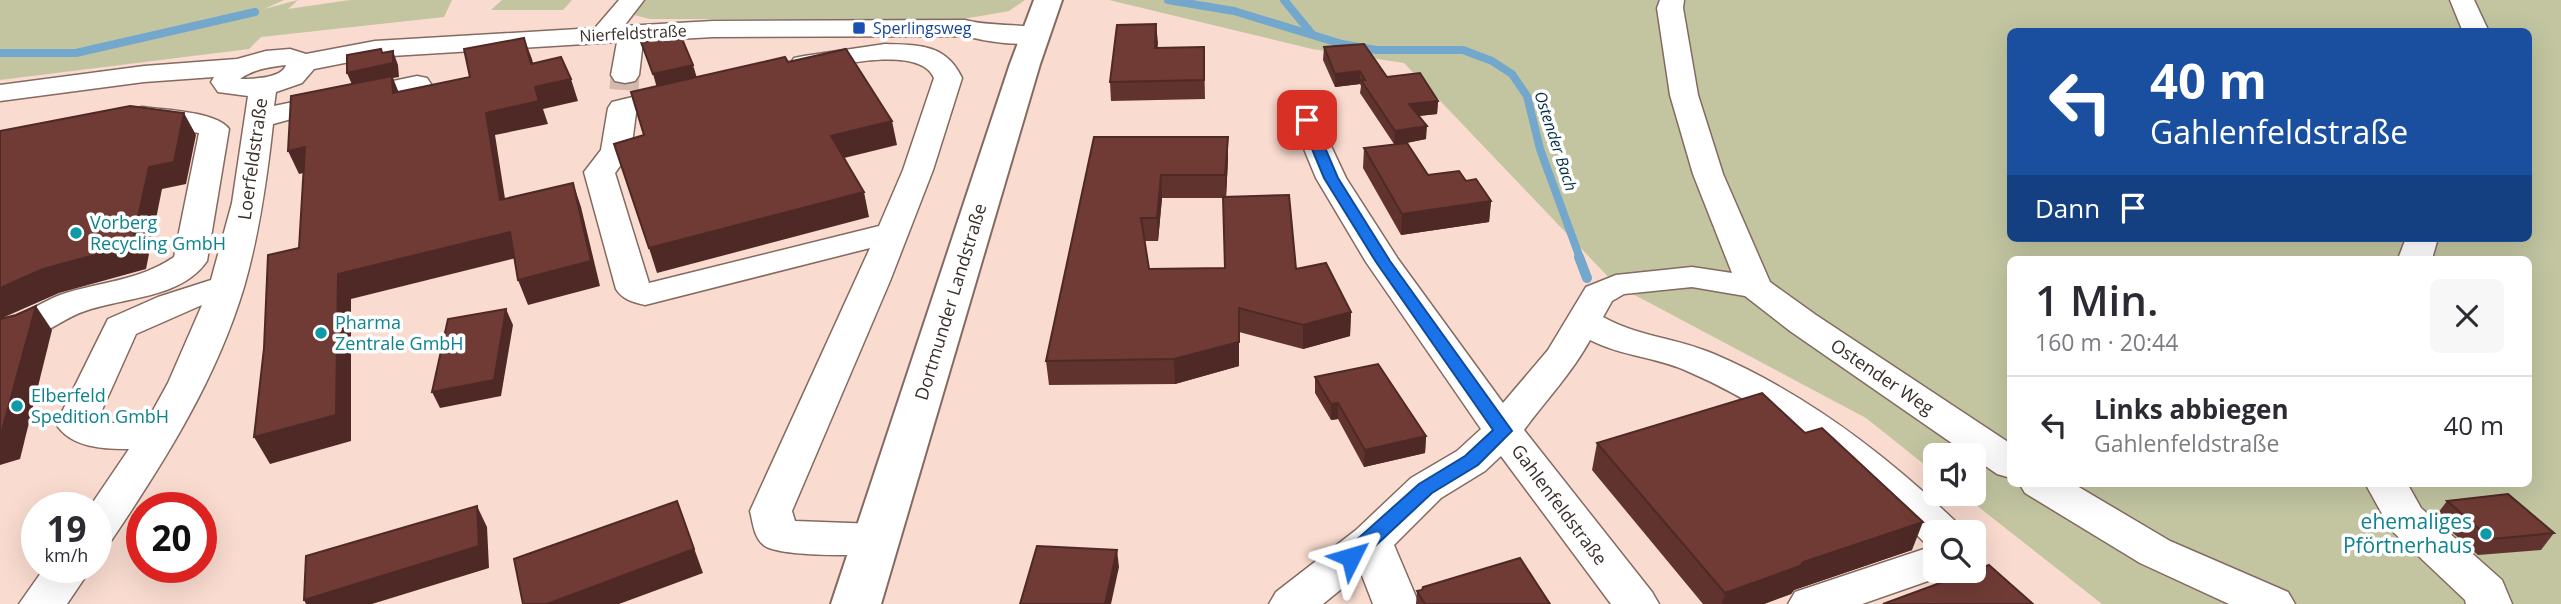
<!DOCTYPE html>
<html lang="de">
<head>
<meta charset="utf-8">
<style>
  body { margin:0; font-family:"Open Sans",sans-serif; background:#f7f7f7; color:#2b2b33; height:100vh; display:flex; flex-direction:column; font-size:26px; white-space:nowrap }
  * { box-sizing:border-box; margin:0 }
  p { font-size:23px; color:#7c7c81 }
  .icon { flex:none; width:38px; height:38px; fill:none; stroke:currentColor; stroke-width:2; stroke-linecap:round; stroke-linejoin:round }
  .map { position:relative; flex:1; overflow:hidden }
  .drawer { position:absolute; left:2007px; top:256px; width:525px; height:231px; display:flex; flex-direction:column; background:#fff; border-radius:10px; box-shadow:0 7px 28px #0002 }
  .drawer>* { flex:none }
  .hud { position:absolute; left:2007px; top:28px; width:525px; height:214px; border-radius:10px; box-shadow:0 7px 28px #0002; background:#1a4fa0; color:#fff; overflow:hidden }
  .controls { position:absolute; left:1923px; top:443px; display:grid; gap:14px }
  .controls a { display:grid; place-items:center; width:63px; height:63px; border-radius:10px; background:#fff; box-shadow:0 7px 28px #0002; font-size:35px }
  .speed { position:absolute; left:21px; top:492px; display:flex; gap:14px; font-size:35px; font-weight:700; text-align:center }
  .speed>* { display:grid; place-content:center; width:91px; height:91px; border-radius:50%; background:#fff; box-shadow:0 7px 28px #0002; line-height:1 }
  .speed small { font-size:18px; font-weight:400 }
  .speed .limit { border:10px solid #d22; background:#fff; color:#111 }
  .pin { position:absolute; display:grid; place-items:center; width:60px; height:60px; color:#fff; margin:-30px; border-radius:14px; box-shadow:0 4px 10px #0006 }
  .me { position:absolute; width:77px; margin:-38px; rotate:50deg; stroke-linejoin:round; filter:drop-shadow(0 0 5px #0008) }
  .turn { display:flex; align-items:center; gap:24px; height:147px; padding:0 28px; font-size:32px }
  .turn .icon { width:91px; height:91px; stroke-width:2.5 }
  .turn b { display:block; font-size:49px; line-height:60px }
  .then { display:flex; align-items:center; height:66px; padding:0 28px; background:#0003; gap:14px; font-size:26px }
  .round { display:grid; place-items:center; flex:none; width:74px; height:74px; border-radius:10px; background:#f7f7f7 }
  .head { display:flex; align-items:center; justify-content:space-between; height:119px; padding:0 28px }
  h1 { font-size:42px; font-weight:600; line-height:52px }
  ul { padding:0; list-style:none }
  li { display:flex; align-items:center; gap:21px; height:98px; padding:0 28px; border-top:2px solid #e1e1e2 }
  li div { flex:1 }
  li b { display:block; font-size:26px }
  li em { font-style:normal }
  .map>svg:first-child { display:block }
  .green { fill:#c2c5a0; fill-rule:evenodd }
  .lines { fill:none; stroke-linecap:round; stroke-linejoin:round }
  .stream-far1 { stroke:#73a7cc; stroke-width:8 }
  .stream { stroke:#73a7cc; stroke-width:10 }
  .minor-tunnel { stroke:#d3b8ae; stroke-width:29; stroke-dasharray:29 15; stroke-linecap:butt }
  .minor-casing { stroke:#846a60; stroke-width:3 }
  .major-casing { stroke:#846a60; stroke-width:4 }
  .minor { fill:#fff; fill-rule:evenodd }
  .major { fill:#fff; fill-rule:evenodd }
  .wall { fill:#60332e; fill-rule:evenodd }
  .shaded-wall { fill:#4e2925 }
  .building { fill:#703b35; stroke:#4e2925; stroke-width:2 }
  .route { fill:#1a73e8; stroke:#114b97; stroke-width:2 }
  .transit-dot { fill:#1a4fb4; stroke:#fff; stroke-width:2.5 }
  .culture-dot { fill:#0f9aa8; stroke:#fff; stroke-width:2.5 }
  .labels { text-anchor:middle; stroke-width:7; stroke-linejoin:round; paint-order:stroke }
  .far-transit-label { font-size:16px; fill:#164399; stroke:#fff; text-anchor:start }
  .far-street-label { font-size:16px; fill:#3a2e2a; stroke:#fff }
  .far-water-label { font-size:16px; font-style:italic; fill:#022f48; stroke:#fff }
  .street-label { font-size:18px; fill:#3a2e2a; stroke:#fff }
  .culture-label { font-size:18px; fill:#0d838f; stroke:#fff; text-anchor:start }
  .near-culture-label { font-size:21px; fill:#0d838f; stroke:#fff; text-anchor:end }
</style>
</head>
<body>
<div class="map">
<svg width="2561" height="604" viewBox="0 0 2561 604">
  <rect width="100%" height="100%" fill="#f9dbcf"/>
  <g class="green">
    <polygon points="0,0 284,0 264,9 298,0 288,9 350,0 452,0 444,17 261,37 249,49 0,80"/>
    <polygon points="502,0 572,0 563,10 491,10"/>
    <polygon points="646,0 1025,0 1009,11 963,19 650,19 634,15"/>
    <path d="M1109,0h1452v604h-459l-140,-110h12v-39h-38l-1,18 -69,-55 -250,-133 -212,-222 -92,-14zM2011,32h518v206h-518zM2011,259h518v224h-518z"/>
  </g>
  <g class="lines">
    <g class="stream-far1">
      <polyline points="1168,0 1234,11 1342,44 1376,50 1463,50 1492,61 1512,74 1527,96 1540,149 1580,258"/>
      <polyline points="1284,0 1312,34"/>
      <polyline points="0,53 76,53 255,12"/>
    </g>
    <polyline class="stream" points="1579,257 1587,278"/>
    <polyline class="minor-tunnel" points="624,90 625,75"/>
    <g class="minor-casing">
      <g id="minor">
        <path d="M619,0h25l-20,26 89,-5 252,-1c26,7 53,3 79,9l4,6 -4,6c-24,6 -55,1 -79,-5l-252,1 -70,4 -4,34 -4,6 -10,2 -10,-2 -4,-6 6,-33 -242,15 -61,12 -12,14 -26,9 -2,14 143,-30 10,2 4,6 -4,6 -106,21 -48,13c-6,55 -14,111 -29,163 -28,93 -79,174 -133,254l-15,5v-38h-7l40,-59c-25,0 -58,-1 -73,-25l52,-105 50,-22 53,-17 21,-77 16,-107 -30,-4 -7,-10 3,-5 -70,5 -144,19v-16l144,-19 93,-7 29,-8 24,-2 16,5 69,-13 220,-13zM286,65c-4,13 -31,14 -46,14 14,-10 30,-12 46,-14zM202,305l-34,78 -22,40h-39l-9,-4 38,-85z"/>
        <path d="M1660,0h24l-1,8 15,87 25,79 47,108 46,33 195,129v34l-14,-4 -23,-16v-3h-5l-179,-124 -45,-35 -53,-9 -68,7 -12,7 -9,16c36,20 74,21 111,37 91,39 170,99 241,167l6,11h-25v38h17l-2,3 -89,31h-74l7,-12 138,-46 -8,-3c-69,-70 -147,-133 -238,-172 -31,-14 -66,-15 -97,-31 -18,33 -44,60 -66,90l128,162 7,12h-48l-110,-148 -16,15 -44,27 -47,47 25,59h-46l-12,-31 -38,31h-54l7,-12 80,-62 55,-52 46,-27 24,-22 -115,-167 -50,-84 -24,-58 4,-6 10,-3 10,3 30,64 52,81 105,144 45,-53 38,-63 30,-12 76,-8 40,6 -39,-99 -23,-79 -13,-87z"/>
        <polygon points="2450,0 2474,0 2489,32 2463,32"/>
        <path d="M885,44c34,1 61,0 77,34l-29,92 -43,111 -98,230 3,10 81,3 15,5 6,11 -6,11c-20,6 -109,6 -126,-5 -11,-7 -12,-23 -15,-35l120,-263 -225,57c-12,-3 -22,-5 -29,-16l-32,-117 17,-22 7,-42 4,-6 70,-17 10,2 4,6 -4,6 -56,14 -5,38 -16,22 34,110 230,-57 24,-56 31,-92c-14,-34 -101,-12 -130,-6l-10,-2 -4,-6 4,-6 10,-2z"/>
        <path d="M142,107c21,3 74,4 87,22l-22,132c-26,38 -83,36 -122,50 -15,5 -29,15 -43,22 -13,6 -28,8 -42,11v-22c22,-5 39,-19 60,-27 41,-14 77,-13 114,-38l25,-124 -67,-11 -4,-6 4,-6z"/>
        <polygon points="2406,238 2438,238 2432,259 2398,259"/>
        <polygon points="2019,483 2072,483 2170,541 2288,592 2295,604 2229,604 2140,563 2025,493"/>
        <polygon points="2365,483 2407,483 2421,508 2502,580 2512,604 2466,604 2465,600 2391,530"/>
        <polygon points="45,567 92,567 67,604 19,604"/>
      </g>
    </g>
    <g class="major-casing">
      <polygon id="major" points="1034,0 1062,0 1040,64 881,604 831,604 1010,64"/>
    </g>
    <use href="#minor" class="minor"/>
    <use href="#major" class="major"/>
  </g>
  <g class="wall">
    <polygon points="1156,24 1157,48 1204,47 1205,99 1111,101 1110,82"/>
    <polygon points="1324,47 1438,101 1437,114 1419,116 1426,139 1407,143 1428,175 1466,181 1491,201 1489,222 1401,235 1363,168 1364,148 1394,144 1360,93 1361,86 1360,84 1335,87 1323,60"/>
    <path d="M1094,137l134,22 -2,38 70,72 55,43 -1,24 -47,13 -64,-17v34l-64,18 -126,1 -3,-24zM1162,198h61l2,70 -76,1 -4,-28h13z"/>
    <polygon points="1315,377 1426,436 1425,453 1364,467 1338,419 1331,420 1315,393"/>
    <polygon points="1597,443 1912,550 1794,590 1791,594 1764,604 1703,604 1592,470"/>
    <polygon points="2447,501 2554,533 2541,550 2478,555 2435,517"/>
    <polygon points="1417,591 1550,604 1416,604"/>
  </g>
  <g class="shaded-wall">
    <polygon points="1156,24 1158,43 1156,67 1155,48"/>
    <polygon points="524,38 532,59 539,86 531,64"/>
    <polygon points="381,49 387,62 393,51 398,65 399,77 393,78 401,98 393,93 353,87 347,73 382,53"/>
    <polygon points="693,65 697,78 657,88 653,74"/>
    <polygon points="1360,71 1360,84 1335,87 1335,74"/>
    <polygon points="571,79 578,101 543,109 548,124 495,135 509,224 500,200 486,113 535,87"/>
    <polygon points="1438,101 1437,114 1408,117 1409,104"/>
    <polygon points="184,113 196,135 186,184 162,189 146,269 59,293 0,319 0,288 43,269 149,167"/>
    <polygon points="892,121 897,145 836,160 831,136"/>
    <polygon points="1427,126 1426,139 1394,145 1395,131"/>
    <polygon points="1228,137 1228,159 1226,198 1225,175"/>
    <polygon points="305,147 316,170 299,174 288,151"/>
    <polygon points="1161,175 1162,198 1158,241 1157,218"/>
    <polygon points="573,183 581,207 600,286 528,305 518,280"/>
    <polygon points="864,192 869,217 657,273 649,248"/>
    <polygon points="1491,201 1489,222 1401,235 1402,214"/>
    <polygon points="510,232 520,257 351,299 351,441 270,464 254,437 338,274"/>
    <polygon points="36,306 52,330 20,459 0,465 0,434"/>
    <polygon points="1239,308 1239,366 1175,384 1174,359"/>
    <polygon points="506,309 513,325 501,396 440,408 432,392"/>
    <polygon points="1351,312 1350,336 1303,349 1303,325"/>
    <polygon points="1338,403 1338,419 1331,420 1331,404"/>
    <polygon points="1426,436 1425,453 1364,467 1365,450"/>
    <polygon points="677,501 703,573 619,604 547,604"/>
    <polygon points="477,506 487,527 489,568 372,604 306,604 304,600"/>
    <polygon points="1923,522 1912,550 1794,590 1791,594 1764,604 1722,604 1725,593 1803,562"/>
    <polygon points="1117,550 1119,567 1111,604 1105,604"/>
  </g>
  <g class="building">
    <polygon points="1156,24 1155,48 1204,47 1204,80 1110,82 1117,25"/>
    <polygon points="680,34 693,65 653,74 641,42"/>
    <polygon points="524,38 531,64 561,57 571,79 535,87 539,101 486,113 500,200 573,183 591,261 518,280 510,232 338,274 336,415 254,437 264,348 268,255 299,248 305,147 288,151 291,96 392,76 393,93 470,77 464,49"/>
    <polygon points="1364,44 1387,77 1420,73 1438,101 1409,104 1427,126 1395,131 1361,80 1365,80 1360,71 1335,74 1324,47"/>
    <polygon points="381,49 382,53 393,51 393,63 347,73 347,55"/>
    <polygon points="846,49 892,121 831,136 864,192 649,248 614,144 644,135 631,92 785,57 788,62"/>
    <polygon points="130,106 184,113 174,162 149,167 132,245 43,269 0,288 0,131"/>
    <polygon points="1094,137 1228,137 1225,175 1161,175 1157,218 1141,218 1149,269 1225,268 1223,197 1289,195 1296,269 1326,263 1351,312 1303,325 1239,308 1239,342 1174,359 1046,361"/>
    <polygon points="1407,143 1428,175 1459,171 1466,181 1476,179 1491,201 1402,214 1364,148"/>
    <polygon points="36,306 1,434 0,434 0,319 16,315"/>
    <polygon points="506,309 494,380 432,392 448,319"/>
    <polygon points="1378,364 1426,436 1365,450 1338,403 1331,404 1315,377"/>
    <polygon points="1762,393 1805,433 1822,428 1923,522 1803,562 1800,566 1725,593 1597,443"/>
    <polygon points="2508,494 2554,533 2491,539 2447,501"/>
    <polygon points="677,501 694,549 547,604 523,604 514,559"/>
    <polygon points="477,506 479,546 304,600 306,556"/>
    <polygon points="1037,546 1117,550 1105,604 1020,604"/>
    <polygon points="1520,558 1550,604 1425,604 1417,591 1422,590 1423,587"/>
    <polygon points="1989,565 2033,604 1883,604"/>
  </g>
  <polygon class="route" points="1307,116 1313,120 1338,178 1390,261 1512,431 1478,465 1432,493 1358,562 1351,564 1344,562 1341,557 1344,551 1419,484 1465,456 1493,430 1376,262 1324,178 1300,120"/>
  <rect class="transit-dot" x="852" y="21" width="14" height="14" rx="3.5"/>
  <g class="culture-dot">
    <circle cx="76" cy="233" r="7"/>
    <circle cx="321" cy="333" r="7"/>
    <circle cx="17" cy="406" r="7"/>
    <circle cx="2486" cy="534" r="7"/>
  </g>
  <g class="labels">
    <g class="far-transit-label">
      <text x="873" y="34">Sperlingsweg</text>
    </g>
    <g class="far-street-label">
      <text transform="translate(633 33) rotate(-3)" y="6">Nierfeldstraße</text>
    </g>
    <g class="far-water-label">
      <text transform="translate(1556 141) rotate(72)" y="6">Ostender Bach</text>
    </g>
    <g class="street-label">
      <text transform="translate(253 159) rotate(-82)" y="6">Loerfeldstraße</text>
      <text transform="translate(951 302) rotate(-73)" y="6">Dortmunder Landstraße</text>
      <text transform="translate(1882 377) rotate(34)" y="6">Ostender Weg</text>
      <text transform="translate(1559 505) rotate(53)" y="6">Gahlenfeldstraße</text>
    </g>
    <g class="culture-label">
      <text x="90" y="229">Vorberg<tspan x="90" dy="21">Recycling GmbH</tspan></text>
      <text x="335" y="329">Pharma<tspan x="335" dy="21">Zentrale GmbH</tspan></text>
      <text x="31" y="402">Elberfeld<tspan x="31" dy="21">Spedition GmbH</tspan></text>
    </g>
    <g class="near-culture-label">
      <text x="2472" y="529">ehemaliges<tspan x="2472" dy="24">Pförtnerhaus</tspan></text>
    </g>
  </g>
</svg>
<div class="controls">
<a><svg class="icon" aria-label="sound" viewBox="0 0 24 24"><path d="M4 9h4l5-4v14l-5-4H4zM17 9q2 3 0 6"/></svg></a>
<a><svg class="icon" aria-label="search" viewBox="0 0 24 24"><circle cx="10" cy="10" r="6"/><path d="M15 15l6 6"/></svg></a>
</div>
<div class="speed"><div>19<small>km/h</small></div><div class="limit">20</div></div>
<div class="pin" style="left:1307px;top:120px;background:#d93025"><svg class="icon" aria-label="arrive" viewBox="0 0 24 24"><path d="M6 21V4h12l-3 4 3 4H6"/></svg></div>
<svg class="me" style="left:1351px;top:557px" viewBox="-20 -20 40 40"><path d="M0-17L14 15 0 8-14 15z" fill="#1a73e8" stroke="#fff" stroke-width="4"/></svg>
<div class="hud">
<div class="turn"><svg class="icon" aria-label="left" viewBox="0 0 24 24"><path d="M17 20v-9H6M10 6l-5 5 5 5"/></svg><div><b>40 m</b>Gahlenfeldstraße</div></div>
<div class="then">Dann<svg class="icon" aria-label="arrive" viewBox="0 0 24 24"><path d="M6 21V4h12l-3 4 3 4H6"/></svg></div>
</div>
<section class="drawer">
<div class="head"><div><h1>1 Min.</h1><p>160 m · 20:44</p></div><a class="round"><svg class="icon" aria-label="close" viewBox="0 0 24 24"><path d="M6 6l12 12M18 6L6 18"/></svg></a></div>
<ul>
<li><svg class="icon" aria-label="left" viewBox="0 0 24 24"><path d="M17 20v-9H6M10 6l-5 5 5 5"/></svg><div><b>Links abbiegen</b><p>Gahlenfeldstraße</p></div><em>40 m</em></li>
</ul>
</section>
</div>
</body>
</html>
